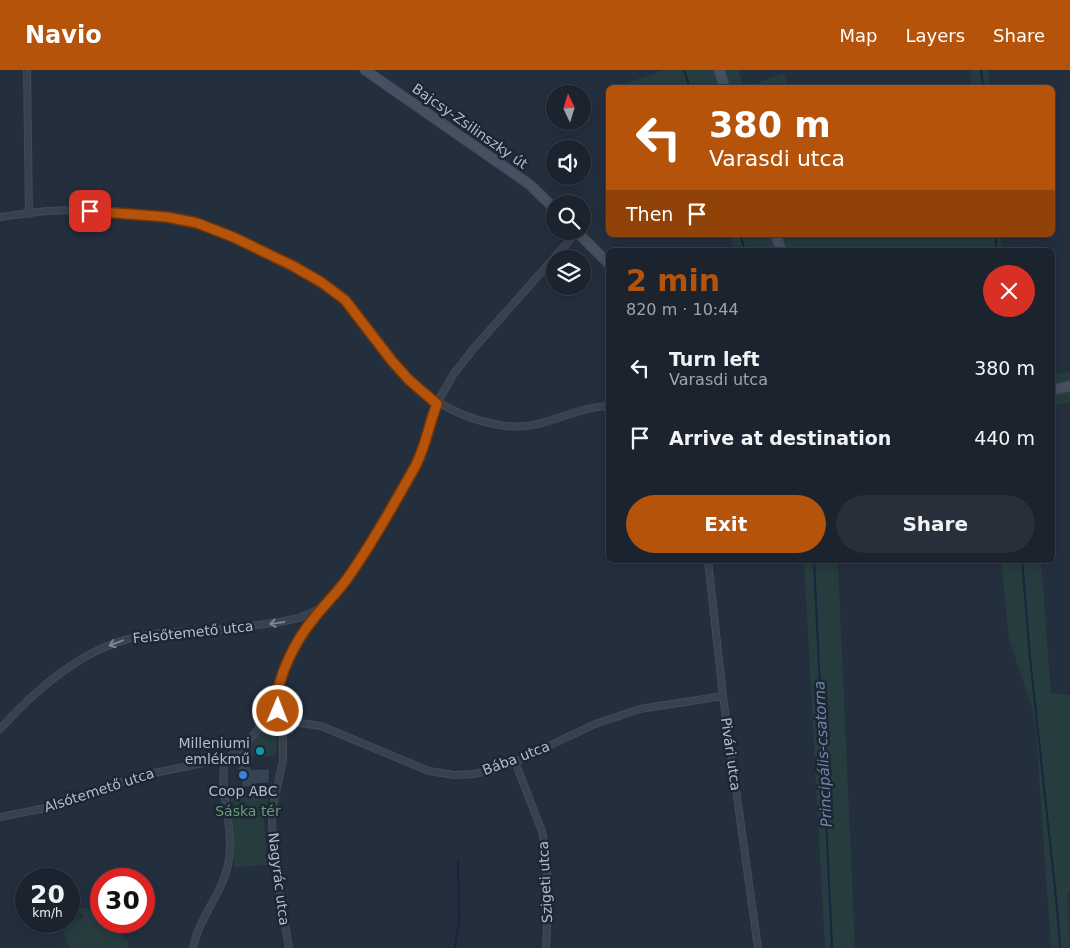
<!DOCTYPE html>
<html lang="en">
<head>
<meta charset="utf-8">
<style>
  body { margin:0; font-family:"DejaVu Sans",sans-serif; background:#282f3a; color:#f1f3f6; height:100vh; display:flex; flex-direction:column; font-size:19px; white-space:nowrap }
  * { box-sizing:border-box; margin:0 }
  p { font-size:16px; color:#a0a4aa }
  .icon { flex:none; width:28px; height:28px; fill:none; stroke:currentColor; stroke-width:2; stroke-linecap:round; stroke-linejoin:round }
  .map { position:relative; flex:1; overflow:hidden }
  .panel { position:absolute; left:606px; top:178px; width:449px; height:315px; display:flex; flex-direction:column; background:#1b232e; border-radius:8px; box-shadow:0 2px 12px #0003,0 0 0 1px #39404a }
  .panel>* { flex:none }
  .guide { position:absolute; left:606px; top:15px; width:449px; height:152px; border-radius:8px; box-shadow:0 2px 12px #0003,0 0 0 1px #39404a; background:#b45309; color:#fff; overflow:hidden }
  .needle { width:32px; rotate:356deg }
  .controls { position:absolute; left:546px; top:15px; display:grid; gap:10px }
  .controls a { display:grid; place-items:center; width:45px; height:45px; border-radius:50%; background:#1b232e; box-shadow:0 2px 12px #0003,0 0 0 1px #39404a; font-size:25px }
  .speed { position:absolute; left:15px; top:798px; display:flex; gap:10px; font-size:25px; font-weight:700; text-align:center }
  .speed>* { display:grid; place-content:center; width:65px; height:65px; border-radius:50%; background:#1b232e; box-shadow:0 2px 12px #0003,0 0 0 1px #39404a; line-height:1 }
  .speed small { font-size:12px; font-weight:400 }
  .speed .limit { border:8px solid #d22; background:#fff; color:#111 }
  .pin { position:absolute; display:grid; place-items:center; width:42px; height:42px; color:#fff; margin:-21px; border-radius:10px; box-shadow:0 2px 8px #0006 }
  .me { position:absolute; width:55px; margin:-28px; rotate:1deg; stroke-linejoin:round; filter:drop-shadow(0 0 4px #0008) }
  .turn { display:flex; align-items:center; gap:18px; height:105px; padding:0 20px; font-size:22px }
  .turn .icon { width:65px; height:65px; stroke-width:2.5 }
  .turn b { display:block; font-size:35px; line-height:42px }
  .then { display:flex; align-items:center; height:48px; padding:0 20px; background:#0003; gap:10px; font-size:19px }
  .round { display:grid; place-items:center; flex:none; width:52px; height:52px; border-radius:26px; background:#282f3a }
  .summary { display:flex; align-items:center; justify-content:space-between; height:85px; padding:0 20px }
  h1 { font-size:30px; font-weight:600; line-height:38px; color:#b45309 }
  .cta { display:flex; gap:10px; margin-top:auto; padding:10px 20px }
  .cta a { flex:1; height:58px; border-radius:30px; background:#b45309; color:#fff; font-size:20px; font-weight:600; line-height:58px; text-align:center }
  .cta a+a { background:#282f3a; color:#f1f3f6 }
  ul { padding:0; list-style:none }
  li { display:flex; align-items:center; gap:15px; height:70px; padding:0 20px }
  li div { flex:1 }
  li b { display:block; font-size:19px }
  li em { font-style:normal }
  header { display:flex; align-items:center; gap:30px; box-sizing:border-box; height:70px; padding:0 25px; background:#b45309; color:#fff }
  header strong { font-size:24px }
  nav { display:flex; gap:28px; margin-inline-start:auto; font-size:18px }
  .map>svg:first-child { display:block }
  .green { fill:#263c3f }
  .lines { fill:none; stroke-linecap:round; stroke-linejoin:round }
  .stream { stroke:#17263c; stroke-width:2 }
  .building { fill:#364354; stroke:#1f2835 }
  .street-casing { stroke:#414a57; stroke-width:8 }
  .secondary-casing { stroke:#414a57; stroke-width:11 }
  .street { stroke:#38414e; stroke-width:6 }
  .secondary { stroke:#465061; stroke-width:9 }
  .oneway { stroke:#7c8592 }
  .route-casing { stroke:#753606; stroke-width:12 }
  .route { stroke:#b45309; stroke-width:9 }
  .culture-dot { fill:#0f9aa8; stroke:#1d2633; stroke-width:2 }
  .shop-dot { fill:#3f7fe0; stroke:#1d2633; stroke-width:2 }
  .labels { text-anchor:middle; stroke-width:5; stroke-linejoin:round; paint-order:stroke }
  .street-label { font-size:14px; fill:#b4bcc9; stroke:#1d2633 }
  .poi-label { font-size:14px; fill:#b4bcc9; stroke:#1d2633; text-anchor:end }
  .park-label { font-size:14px; fill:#6b9a76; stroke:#1d2633 }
  .water-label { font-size:15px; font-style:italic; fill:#6d86a8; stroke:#1d2633 }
</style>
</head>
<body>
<header>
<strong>Navio</strong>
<nav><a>Map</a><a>Layers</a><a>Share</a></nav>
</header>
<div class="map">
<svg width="1070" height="878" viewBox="0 0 1070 878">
  <rect width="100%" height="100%" fill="#242f3e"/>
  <g class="green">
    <polygon points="665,0 738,0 744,17 611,18"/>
    <polygon points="970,0 988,0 990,17 971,17"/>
    <polygon points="784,3 787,13 785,17 746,17"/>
    <polygon points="730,165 1001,165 1002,180 734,180"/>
    <polygon points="1070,301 1070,332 1053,336 1052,305"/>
    <polygon points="804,490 853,490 838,494 855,878 825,878"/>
    <polygon points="1001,490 1041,490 1051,623 1070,625 1070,822 1068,823 1070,878 1051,878 1036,663 1033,641 1009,569"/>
    <polygon points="273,653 278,658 276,686 241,687 241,683 263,658 267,654"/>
    <polygon points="269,721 264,749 267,795 234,797 230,724"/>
    <polygon points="101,835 101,851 128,851 121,866 129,873 127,878 70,878 64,864 67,851 84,848 80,842 80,837 94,839 93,848 98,848"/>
  </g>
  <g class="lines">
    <g class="stream">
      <polyline points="684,0 690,18"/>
      <polyline points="981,0 983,18"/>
      <polyline points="740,165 745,180"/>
      <polyline points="995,165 997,180"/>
      <polyline points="814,490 832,878"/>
      <polyline points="1022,490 1030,588 1057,837 1060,878"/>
      <polyline points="455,878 459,852 458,790"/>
    </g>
  </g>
  <polygon class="building" points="245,694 245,697 251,696 251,699 270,699 269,713 256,714 256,717 242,717 241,708 237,709 236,701 238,701 238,695"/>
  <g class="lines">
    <g class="street-casing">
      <g id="street">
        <polyline points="27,0 29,144"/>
        <path d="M0,147c16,-2 33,-5 49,-6 30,-2 60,1 90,4 19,1 38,3 56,8 28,8 54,22 80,34 24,12 51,24 71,43 13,13 23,30 34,45 32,43 65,70 119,80 46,8 68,-18 110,-19"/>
        <polyline points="708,490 723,626 758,878"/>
        <polyline points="262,653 275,621"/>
        <path d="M0,659c37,-41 86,-84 142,-93 18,-4 36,-4 54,-5 28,-2 56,-5 84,-9l19,-4 21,-9"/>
        <path d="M515,692l27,69c8,38 6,79 4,117"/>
        <polyline points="0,747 61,735 108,716 144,705 228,688"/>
        <path d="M193,878c6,-32 32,-57 36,-89 5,-31 -9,-64 -5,-93l4,-8 17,-13 16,-19 5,-5 7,-2 48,7 108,45 25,4 19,-1 18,-3 24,-9 80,-38 45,-15 83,-13"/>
        <polyline points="289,878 275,794 272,756 272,741 283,690 283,669 277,633 279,613 303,564 349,507 416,394 425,373 437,333 453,305 474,278 577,162"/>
      </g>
    </g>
    <g class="secondary-casing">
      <g id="secondary">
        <polyline points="365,0 529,114 555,139"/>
        <polyline points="719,0 725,18"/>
        <polyline points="576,161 609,194"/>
        <polyline points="776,165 781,180"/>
        <polyline points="1052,320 1070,316"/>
      </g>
    </g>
    <use href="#street" class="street"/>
    <use href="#secondary" class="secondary"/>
  </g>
  <defs><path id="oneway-shaft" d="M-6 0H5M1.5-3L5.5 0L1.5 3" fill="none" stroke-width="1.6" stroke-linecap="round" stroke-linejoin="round" transform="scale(1.25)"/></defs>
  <g class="oneway">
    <use href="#oneway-shaft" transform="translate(277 553) rotate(172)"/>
    <use href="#oneway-shaft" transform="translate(116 573) rotate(159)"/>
  </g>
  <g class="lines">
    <g class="route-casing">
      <path id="route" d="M90,141l77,6 30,6 36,14 60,29 28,16 24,18 47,61 17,19 28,24c-8,20 -11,41 -21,61 -21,37 -42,76 -67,111 -10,15 -23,27 -34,41 -18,21 -43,66 -37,94"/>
    </g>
    <use href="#route" class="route"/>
  </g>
  <circle class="culture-dot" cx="260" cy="681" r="5"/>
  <circle class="shop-dot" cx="243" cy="705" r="5"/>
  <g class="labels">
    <g class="street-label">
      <text transform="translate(470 56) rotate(35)" y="5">Bajcsy-Zsilinszky út</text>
      <text transform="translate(193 562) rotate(-6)" y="5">Felsőtemető utca</text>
      <text transform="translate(731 684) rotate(82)" y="5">Pivári utca</text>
      <text transform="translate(516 688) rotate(-21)" y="5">Bába utca</text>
      <text transform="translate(99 720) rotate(-18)" y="5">Alsótemető utca</text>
      <text transform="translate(279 809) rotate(83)" y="5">Nagyrác utca</text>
      <text transform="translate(545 812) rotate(-93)" y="5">Szigeti utca</text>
    </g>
    <g class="poi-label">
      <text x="250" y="678">Milleniumi<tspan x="250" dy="16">emlékmű</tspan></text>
      <text x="243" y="726" text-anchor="middle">Coop ABC</text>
    </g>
    <g class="park-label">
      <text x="248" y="746">Sáska tér</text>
    </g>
    <g class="water-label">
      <text transform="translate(823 684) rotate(-93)" y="5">Principális-csatorna</text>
    </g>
  </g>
</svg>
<div class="controls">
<a><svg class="needle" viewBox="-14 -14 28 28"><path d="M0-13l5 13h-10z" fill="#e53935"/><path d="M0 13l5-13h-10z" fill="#a0a4aa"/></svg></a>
<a><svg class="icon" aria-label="sound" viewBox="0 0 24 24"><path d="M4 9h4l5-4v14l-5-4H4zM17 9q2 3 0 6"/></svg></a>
<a><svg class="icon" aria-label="search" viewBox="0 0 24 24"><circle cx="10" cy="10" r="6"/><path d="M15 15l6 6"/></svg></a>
<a><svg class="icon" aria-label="layers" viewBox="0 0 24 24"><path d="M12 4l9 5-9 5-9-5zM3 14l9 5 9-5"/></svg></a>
</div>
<div class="speed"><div>20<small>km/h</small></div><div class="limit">30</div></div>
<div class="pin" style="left:90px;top:141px;background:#d93025"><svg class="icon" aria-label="arrive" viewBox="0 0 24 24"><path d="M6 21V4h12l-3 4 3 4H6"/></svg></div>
<svg class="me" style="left:278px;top:641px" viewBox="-20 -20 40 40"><circle r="17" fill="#b45309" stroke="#fff" stroke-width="3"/><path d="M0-11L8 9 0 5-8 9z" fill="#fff"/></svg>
<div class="guide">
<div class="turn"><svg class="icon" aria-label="left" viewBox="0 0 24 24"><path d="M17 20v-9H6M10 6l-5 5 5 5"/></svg><div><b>380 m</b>Varasdi utca</div></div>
<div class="then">Then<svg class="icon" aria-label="arrive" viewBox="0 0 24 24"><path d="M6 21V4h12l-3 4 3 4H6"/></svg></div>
</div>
<section class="panel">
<div class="summary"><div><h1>2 min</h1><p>820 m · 10:44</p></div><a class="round" style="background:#d93025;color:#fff"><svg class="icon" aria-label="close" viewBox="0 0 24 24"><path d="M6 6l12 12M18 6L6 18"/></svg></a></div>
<ul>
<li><svg class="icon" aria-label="left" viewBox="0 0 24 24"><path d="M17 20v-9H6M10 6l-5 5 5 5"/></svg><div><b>Turn left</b><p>Varasdi utca</p></div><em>380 m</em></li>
<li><svg class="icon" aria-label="arrive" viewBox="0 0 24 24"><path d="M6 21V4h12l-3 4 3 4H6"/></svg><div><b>Arrive at destination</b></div><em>440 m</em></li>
</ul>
<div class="cta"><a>Exit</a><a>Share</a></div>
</section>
</div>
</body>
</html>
